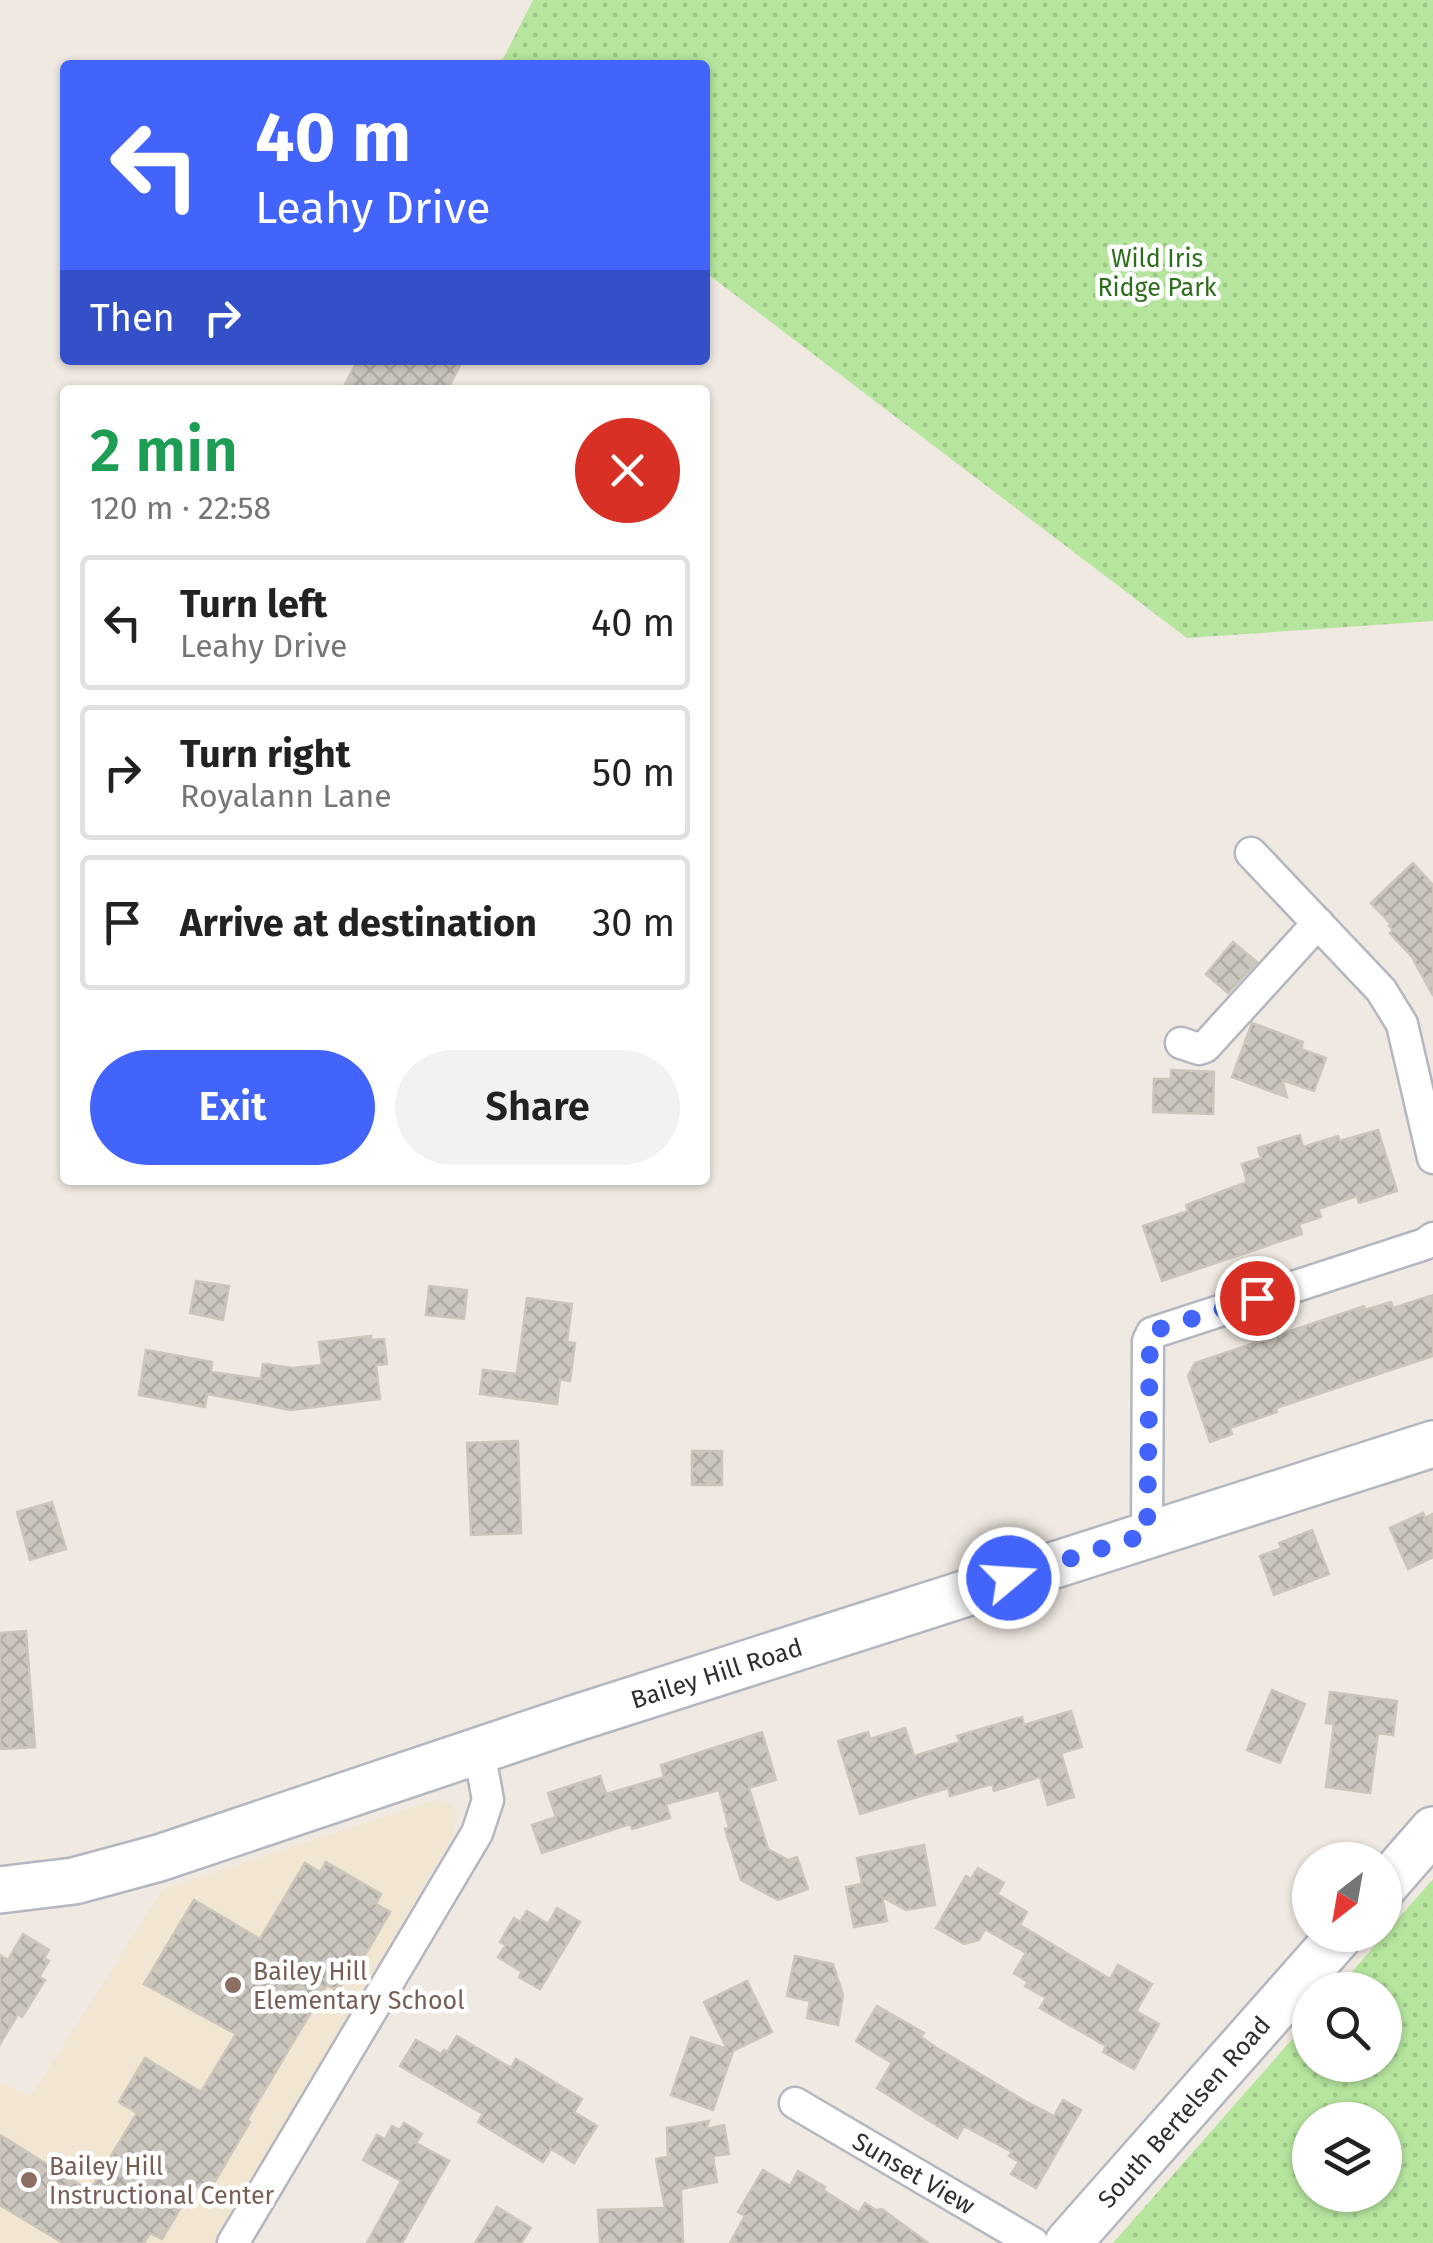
<!DOCTYPE html>
<html lang="en">
<head>
<meta charset="utf-8">
<style>
  body { margin:0; font-family:"Fira Sans",sans-serif; background:#f2f2f2; color:#222; height:100vh; display:flex; flex-direction:column; font-size:38px; white-space:nowrap }
  * { box-sizing:border-box; margin:0 }
  p { font-size:32px; color:#767676 }
  .icon { flex:none; width:55px; height:55px; fill:none; stroke:currentColor; stroke-width:2; stroke-linecap:round; stroke-linejoin:round }
  .map { position:relative; flex:1; overflow:hidden }
  .panel { position:absolute; left:60px; top:385px; width:650px; height:800px; display:flex; flex-direction:column; background:#fff; border-radius:10px; box-shadow:0 2px 8px #0004 }
  .panel>* { flex:none }
  .banner { position:absolute; left:60px; top:60px; width:650px; height:305px; border-radius:10px; box-shadow:0 2px 8px #0004; background:#4264fb; color:#fff; overflow:hidden }
  .needle { width:65px; rotate:211deg }
  .tools { position:absolute; left:1292px; top:1842px; display:grid; gap:20px }
  .tools a { display:grid; place-items:center; width:110px; height:110px; border-radius:50%; background:#fff; box-shadow:0 2px 8px #0004; font-size:50px }
  .pin { position:absolute; display:grid; place-items:center; width:85px; height:85px; color:#fff; margin:-42px; border:5px solid #fff; border-radius:50%; box-shadow:0 2px 10px #0007 }
  .me { position:absolute; width:110px; margin:-55px; rotate:72deg; stroke-linejoin:round; filter:drop-shadow(0 0 8px #0008) }
  .turn { display:flex; align-items:center; gap:35px; height:210px; padding:0 30px; font-size:45px }
  .turn .icon { width:130px; height:130px; stroke-width:2.5 }
  .turn b { display:block; font-size:70px; line-height:85px }
  .then { display:flex; align-items:center; height:95px; padding:0 30px; background:#0003; gap:20px; font-size:38px }
  .round { display:grid; place-items:center; flex:none; width:105px; height:105px; border-radius:52px; background:#f2f2f2 }
  .overview { display:flex; align-items:center; justify-content:space-between; height:170px; padding:0 30px }
  h1 { font-size:60px; font-weight:600; line-height:75px; color:#1e9e55 }
  .button { display:flex; gap:20px; margin-top:auto; padding:20px 30px }
  .button a { flex:1; height:115px; border-radius:60px; background:#4264fb; color:#fff; font-size:40px; font-weight:600; line-height:115px; text-align:center }
  .button a+a { background:#f2f2f2; color:#222 }
  ul { padding:0; list-style:none }
  li { display:flex; align-items:center; gap:30px; height:135px; margin:0 20px 15px; padding:0 10px; border:5px solid #e0e0e0; border-radius:10px }
  li div { flex:1 }
  li b { display:block; font-size:38px }
  li em { font-style:normal }
  .map>svg:first-child { display:block }
  .education { fill:#f0e6d1 }
  .grass { fill:url(#grass-dots); fill-rule:evenodd }
  .building { fill:url(#building-cross-hatch); stroke:#cbc5ba; stroke-width:2.5 }
  .lines { fill:none; stroke-linecap:round; stroke-linejoin:round }
  .minor-casing { stroke:#b4b7c1; stroke-width:35 }
  .secondary-casing { stroke:#b4b7c1; stroke-width:50 }
  .minor { stroke:#fff; stroke-width:30 }
  .secondary { stroke:#fff; stroke-width:45 }
  .route { stroke:#4264fb; stroke-width:18; stroke-dasharray:0 32.4 }
  .education-dot { fill:#8d6e63; stroke:#fff; stroke-width:4 }
  .labels { text-anchor:middle; stroke-width:9; stroke-linejoin:round; paint-order:stroke }
  .park-label { font-size:25px; fill:#2c6e1b; stroke:#fff }
  .street-label { font-size:25px; fill:#2e2e2e; stroke:#fff }
  .education-label { font-size:25px; fill:#785e54; stroke:#fff; text-anchor:start }
</style>
</head>
<body>
<div class="map">
<svg width="1433" height="2243" viewBox="0 0 1433 2243">
  <defs>
    <pattern id="grass-dots" width="8" height="8" patternUnits="userSpaceOnUse" patternTransform="scale(2.5)"><rect width="8" height="8" fill="#b6e59e"/><path d="M2 2h.1M6 6h.1" fill="none" stroke="#9dc588" stroke-width="1.8" stroke-linecap="round"/></pattern>
    <pattern id="building-cross-hatch" width="8" height="8" patternUnits="userSpaceOnUse" patternTransform="scale(2.5)"><rect width="8" height="8" fill="#cbc7bf"/><path d="M0 0l8 8M0 8l8-8" fill="none" stroke="#afaba4"/></pattern>
  </defs>
  <rect width="100%" height="100%" fill="#efe9e1"/>
  <polygon class="education" points="438,1799 449,1803 457,1811 453,1835 216,2243 0,2243 0,2082 31,2096 163,1889"/>
  <g class="grass">
    <polygon points="533,0 1433,0 1433,621 1187,638 705,272 705,65 500,65"/>
    <path d="M1433,1879v364h-320l197,-224v46h75v-75h-49zM1310,2120h75v75h-75z"/>
  </g>
  <g class="building">
    <polygon points="358,360 463,360 447,390 342,390"/>
    <polygon points="1413,863 1433,885 1433,996 1412,957 1390,933 1393,930 1389,926 1391,924 1371,903"/>
    <polygon points="1233,942 1257,962 1228,993 1206,974"/>
    <polygon points="1252,1023 1303,1042 1301,1049 1326,1058 1314,1091 1282,1080 1287,1097 1232,1077"/>
    <polygon points="1171,1070 1214,1072 1213,1114 1153,1112 1154,1079 1171,1079"/>
    <polygon points="1378,1130 1397,1191 1359,1203 1357,1196 1318,1209 1321,1217 1299,1224 1302,1234 1162,1281 1143,1226 1188,1211 1186,1205 1247,1182 1242,1164 1261,1158 1258,1148 1300,1135 1303,1147 1338,1136 1340,1141"/>
    <polygon points="196,1281 229,1286 223,1320 190,1313"/>
    <polygon points="429,1286 467,1290 464,1319 426,1315"/>
    <polygon points="1433,1295 1433,1356 1276,1408 1277,1412 1230,1428 1232,1434 1210,1442 1188,1376 1195,1363 1364,1306 1365,1310 1391,1302 1393,1308"/>
    <polygon points="527,1298 572,1304 567,1342 575,1343 570,1381 560,1379 557,1404 480,1394 483,1370 517,1374"/>
    <polygon points="371,1336 371,1340 384,1339 387,1364 376,1365 380,1399 291,1410 207,1394 205,1407 139,1395 146,1350 212,1362 211,1372 261,1379 263,1364 293,1368 322,1365 319,1342"/>
    <polygon points="518,1441 521,1533 471,1535 467,1443"/>
    <rect x="692" y="1451" width="30" height="34"/>
    <polygon points="52,1502 66,1549 30,1560 17,1512"/>
    <polygon points="1423,1513 1425,1518 1433,1514 1433,1557 1408,1569 1390,1528"/>
    <polygon points="1312,1530 1329,1574 1274,1595 1260,1556 1282,1548 1279,1543"/>
    <polygon points="26,1631 35,1747 0,1749 0,1633"/>
    <polygon points="1272,1690 1305,1704 1280,1763 1247,1750"/>
    <polygon points="1330,1692 1397,1701 1393,1735 1378,1733 1370,1793 1326,1787 1334,1724 1326,1723"/>
    <polygon points="1071,1711 1082,1747 1061,1753 1074,1797 1048,1805 1040,1777 994,1791 992,1784 950,1796 948,1788 860,1814 838,1741 868,1732 870,1739 905,1728 914,1756 960,1742 957,1736 1022,1717 1024,1725"/>
    <polygon points="762,1732 776,1780 749,1788 768,1849 788,1860 797,1857 808,1889 778,1900 741,1880 725,1829 729,1828 719,1790 666,1804 670,1818 632,1829 630,1824 542,1853 532,1825 556,1817 548,1793 600,1776 606,1794 664,1777 661,1765"/>
    <polygon points="924,1845 935,1905 906,1910 882,1897 887,1921 854,1927 846,1887 862,1884 857,1858"/>
    <polygon points="326,1862 381,1894 376,1904 390,1912 361,1962 357,1960 338,1991 327,1985 247,2120 250,2122 208,2193 194,2185 162,2239 150,2233 144,2243 63,2243 0,2205 0,2135 90,2191 137,2113 119,2102 145,2058 201,2092 236,2034 144,1984 194,1900 260,1939 305,1863 320,1872"/>
    <polygon points="978,1868 1004,1883 997,1894 1027,1912 1020,1925 1110,1979 1118,1965 1152,1984 1136,2011 1159,2024 1134,2069 1103,2052 1106,2046 1040,2008 1046,1998 1025,1986 1028,1982 1014,1973 1026,1953 985,1929 979,1940 964,1944 936,1928 966,1876 971,1879"/>
    <polygon points="557,1908 580,1922 540,1989 519,1977 522,1972 498,1957 506,1945 500,1942 514,1918 520,1922 527,1911 548,1924"/>
    <polygon points="23,1934 49,1950 44,1958 49,1961 39,1977 45,1980 22,2017 18,2014 0,2044 0,1955 8,1960"/>
    <polygon points="795,1956 833,1964 843,1995 838,2025 807,2018 810,2001 787,1996"/>
    <polygon points="747,1981 772,2032 733,2051 713,2110 671,2095 691,2037 727,2049 704,2002"/>
    <polygon points="877,2006 924,2033 921,2037 937,2048 1023,2100 1054,2116 1063,2100 1081,2110 1036,2188 1011,2174 1019,2162 1009,2156 1012,2152 964,2126 957,2138 877,2088 892,2063 856,2041"/>
    <polygon points="457,2036 511,2068 516,2059 582,2099 574,2112 597,2126 574,2163 551,2149 543,2162 478,2122 483,2114 400,2066 416,2040 441,2054 444,2050 447,2052"/>
    <polygon points="709,2121 706,2129 724,2125 729,2154 713,2156 717,2182 681,2189 683,2243 600,2243 598,2210 665,2208 656,2159 668,2157 667,2128"/>
    <polygon points="404,2123 422,2134 416,2143 449,2161 402,2243 367,2243 401,2181 363,2160 377,2135 385,2139 392,2126 400,2130"/>
    <polygon points="763,2170 790,2186 798,2171 825,2187 823,2190 859,2213 865,2203 876,2210 882,2209 928,2243 730,2243 745,2216 738,2212"/>
    <polygon points="497,2207 531,2228 521,2243 475,2243"/>
  </g>
  <g class="lines">
    <g class="minor-casing">
      <g id="minor">
        <polyline points="1251,853 1381,990 1402,1024 1433,1158"/>
        <polyline points="1181,1043 1199,1049 1205,1047 1318,923"/>
        <polyline points="1147,1533 1148,1341 1152,1333 1425,1244 1433,1238"/>
        <path id="s1" d="M795,2103l238,140"/>
        <polyline points="233,2243 477,1833 488,1800 479,1751"/>
      </g>
    </g>
    <g class="secondary-casing">
      <g id="secondary">
        <polyline points="1385,1885 1433,1830"/>
        <path id="s2" d="M0,1890l74,-9 85,-23 414,-139 860,-275"/>
        <path id="s3" d="M1068,2243l272,-308"/>
      </g>
    </g>
    <use href="#minor" class="minor"/>
    <use href="#secondary" class="secondary"/>
  </g>
  <g class="lines">
    <polyline class="route" points="1009,1578 1147,1534 1150,1336 1156,1330 1257,1298"/>
  </g>
  <g class="education-dot">
    <circle cx="233" cy="1985" r="10"/>
    <circle cx="29" cy="2180" r="10"/>
  </g>
  <g class="labels">
    <g class="park-label">
      <text x="1157" y="267">Wild Iris<tspan x="1157" dy="29">Ridge Park</tspan></text>
    </g>
    <g class="street-label">
      <text dy="9" stroke="none"><textPath href="#s2" startOffset="750">Bailey Hill Road</textPath></text>
      <text dy="9" stroke="none"><textPath href="#s3" startOffset="175">South Bertelsen Road</textPath></text>
      <text dy="9" stroke="none"><textPath href="#s1" startOffset="138">Sunset View</textPath></text>
    </g>
    <g class="education-label">
      <text x="253" y="1980">Bailey Hill<tspan x="253" dy="29">Elementary School</tspan></text>
      <text x="49" y="2175">Bailey Hill<tspan x="49" dy="29">Instructional Center</tspan></text>
    </g>
  </g>
</svg>
<div class="tools">
<a><svg class="needle" viewBox="-14 -14 28 28"><path d="M0-13l5 13h-10z" fill="#e53935"/><path d="M0 13l5-13h-10z" fill="#767676"/></svg></a>
<a><svg class="icon" aria-label="search" viewBox="0 0 24 24"><circle cx="10" cy="10" r="6"/><path d="M15 15l6 6"/></svg></a>
<a><svg class="icon" aria-label="layers" viewBox="0 0 24 24"><path d="M12 4l9 5-9 5-9-5zM3 14l9 5 9-5"/></svg></a>
</div>
<div class="pin" style="left:1257px;top:1298px;background:#d93025"><svg class="icon" aria-label="arrive" viewBox="0 0 24 24"><path d="M6 21V4h12l-3 4 3 4H6"/></svg></div>
<svg class="me" style="left:1009px;top:1578px" viewBox="-20 -20 40 40"><circle r="17" fill="#4264fb" stroke="#fff" stroke-width="3"/><path d="M0-11L8 9 0 5-8 9z" fill="#fff"/></svg>
<div class="banner">
<div class="turn"><svg class="icon" aria-label="left" viewBox="0 0 24 24"><path d="M17 20v-9H6M10 6l-5 5 5 5"/></svg><div><b>40 m</b>Leahy Drive</div></div>
<div class="then">Then<svg class="icon" aria-label="right" viewBox="0 0 24 24"><path d="M7 20v-9h11M14 6l5 5-5 5"/></svg></div>
</div>
<section class="panel">
<div class="overview"><div><h1>2 min</h1><p>120 m · 22:58</p></div><a class="round" style="background:#d93025;color:#fff"><svg class="icon" aria-label="close" viewBox="0 0 24 24"><path d="M6 6l12 12M18 6L6 18"/></svg></a></div>
<ul>
<li><svg class="icon" aria-label="left" viewBox="0 0 24 24"><path d="M17 20v-9H6M10 6l-5 5 5 5"/></svg><div><b>Turn left</b><p>Leahy Drive</p></div><em>40 m</em></li>
<li><svg class="icon" aria-label="right" viewBox="0 0 24 24"><path d="M7 20v-9h11M14 6l5 5-5 5"/></svg><div><b>Turn right</b><p>Royalann Lane</p></div><em>50 m</em></li>
<li><svg class="icon" aria-label="arrive" viewBox="0 0 24 24"><path d="M6 21V4h12l-3 4 3 4H6"/></svg><div><b>Arrive at destination</b></div><em>30 m</em></li>
</ul>
<div class="button"><a>Exit</a><a>Share</a></div>
</section>
</div>
</body>
</html>
